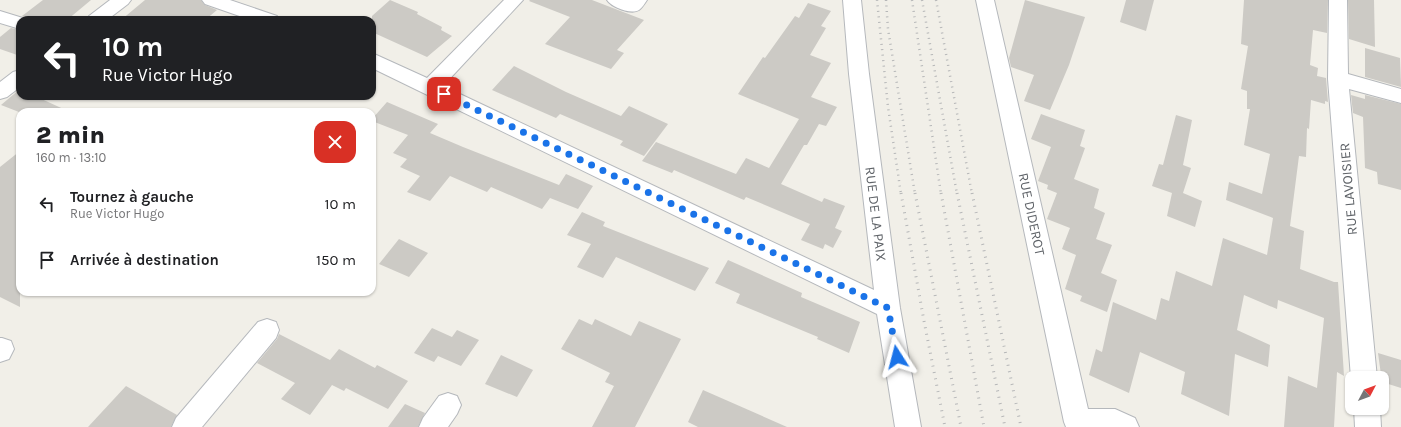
<!DOCTYPE html>
<html lang="fr">
<head>
<meta charset="utf-8">
<style>
  body { margin:0; font-family:Karla,sans-serif; background:#f6f6f6; color:#202124; height:100vh; display:flex; flex-direction:column; font-size:15px; white-space:nowrap }
  * { box-sizing:border-box; margin:0 }
  p { font-size:13px; color:#757577 }
  .icon { flex:none; width:22px; height:22px; fill:none; stroke:currentColor; stroke-width:2; stroke-linecap:round; stroke-linejoin:round }
  .map { position:relative; flex:1; overflow:hidden }
  .details { position:absolute; left:16px; top:108px; width:360px; height:188px; display:flex; flex-direction:column; background:#fff; border-radius:12px; box-shadow:0 1px 3px #0004 }
  .details>* { flex:none }
  .banner { position:absolute; left:16px; top:16px; width:360px; height:84px; border-radius:12px; box-shadow:0 1px 3px #0004; background:#202124; color:#fff; overflow:hidden }
  .needle { width:26px; rotate:49deg }
  .tools { position:absolute; left:1345px; top:371px; display:grid; gap:8px }
  .tools a { display:grid; place-items:center; width:44px; height:44px; border-radius:8px; background:#fff; box-shadow:0 1px 3px #0004; font-size:20px }
  .pin { position:absolute; display:grid; place-items:center; width:34px; height:34px; color:#fff; margin:-17px; border-radius:8px; box-shadow:0 2px 6px #0006 }
  .me { position:absolute; width:44px; margin:-22px; rotate:351deg; stroke-linejoin:round; filter:drop-shadow(0 0 3px #0008) }
  .turn { display:flex; align-items:center; gap:14px; height:84px; padding:0 20px; font-size:18px }
  .turn .icon { width:52px; height:52px; stroke-width:2.5 }
  .turn b { display:block; font-size:28px; line-height:34px }
  .round { display:grid; place-items:center; flex:none; width:42px; height:42px; border-radius:12px; background:#f6f6f6 }
  .headline { display:flex; align-items:center; justify-content:space-between; height:68px; padding:0 20px }
  h1 { font-size:24px; font-weight:800; line-height:30px }
  ul { padding:0; list-style:none }
  li { display:flex; align-items:center; gap:12px; height:56px; padding:0 20px }
  li div { flex:1 }
  li b { display:block; font-size:15px }
  li em { font-style:normal }
  .map>svg:first-child { display:block }
  .building { fill:#cccac5 }
  .lines { fill:none; stroke-linecap:round; stroke-linejoin:round }
  .minor-casing { stroke:#b5b8bc; stroke-width:2 }
  .minor { fill:#fff; fill-rule:evenodd }
  .rail-far1 { stroke:#b6b7b8; stroke-width:2.5; stroke-dasharray:1 4.5; stroke-linecap:butt }
  .rail { stroke:#b6b7b8; stroke-width:3; stroke-dasharray:1 5.5; stroke-linecap:butt }
  .route { stroke:#1a73e8; stroke-width:7; stroke-dasharray:0 12.6 }
  .labels { text-anchor:middle; stroke-width:3; stroke-linejoin:round; paint-order:stroke }
  .street-label { font-size:14px; fill:#5f6368; stroke:#fff }
</style>
</head>
<body>
<div class="map">
<svg width="1401" height="427" viewBox="0 0 1401 427">
  <rect width="100%" height="100%" fill="#f1efe8"/>
  <g class="building">
    <polygon points="43,0 91,0 67,20 28,20 22,16"/>
    <polygon points="145,0 201,0 205,5 217,10 205,20 121,20"/>
    <polygon points="390,0 418,12 417,14 442,27 441,30 452,36 427,57 372,32 372,16"/>
    <polygon points="530,0 592,0 644,20 617,50 624,53 611,69 545,44 570,17 529,1"/>
    <polygon points="1025,0 1085,17 1069,65 1050,110 1024,101 1034,75 1011,67 1009,58"/>
    <polygon points="1126,0 1154,0 1146,31 1120,22"/>
    <polygon points="1244,0 1328,0 1327,33 1313,30 1310,65 1318,68 1317,76 1326,78 1328,102 1325,101 1325,104 1311,100 1309,129 1307,128 1306,157 1299,156 1290,226 1304,231 1300,269 1334,282 1338,282 1344,376 1337,372 1334,427 1284,427 1288,376 1317,388 1324,318 1278,300 1277,309 1244,295 1237,330 1270,345 1268,367 1235,354 1229,416 1181,394 1185,372 1140,352 1129,393 1089,375 1096,349 1102,352 1113,302 1156,320 1161,298 1169,301 1176,271 1212,286 1223,238 1267,255 1273,218 1226,200 1229,182 1262,194 1270,154 1244,145 1250,109 1247,109 1247,91 1241,89 1248,46 1241,44"/>
    <polygon points="1348,0 1374,0 1375,47 1349,39"/>
    <polygon points="808,3 831,11 821,26 826,28 810,55 831,63 811,97 837,107 826,126 819,124 807,145 804,145 781,184 822,202 824,198 845,206 835,228 842,231 833,248 825,244 823,249 801,240 810,224 746,197 744,200 674,170 672,173 642,161 656,142 736,174 746,158 769,168 799,119 738,94 763,57 765,58 795,16 799,18"/>
    <polygon points="11,28 20,30 20,56 0,49 0,37"/>
    <polygon points="1365,48 1400,58 1401,87 1365,77"/>
    <polygon points="514,66 566,92 621,116 629,106 668,124 644,156 620,145 623,141 560,114 556,118 492,90"/>
    <polygon points="20,89 20,96 35,96 70,112 19,112 1,105"/>
    <polygon points="1351,95 1365,99 1365,95 1401,104 1401,190 1378,184 1377,172 1365,168 1363,117 1353,113"/>
    <polygon points="387,102 438,124 430,133 463,147 559,185 566,174 593,186 578,209 550,198 542,209 491,187 487,192 450,176 430,201 407,192 420,176 400,167 407,159 393,153 408,135 372,121 372,119"/>
    <polygon points="1041,114 1085,130 1080,146 1085,148 1074,179 1099,189 1094,208 1105,213 1096,239 1112,245 1101,273 1117,280 1107,312 1080,301 1082,296 1065,289 1076,255 1062,249 1070,228 1047,219 1057,193 1047,189 1048,185 1038,181 1051,147 1031,139"/>
    <polygon points="1176,115 1192,120 1183,165 1191,168 1183,193 1202,201 1195,227 1167,216 1172,193 1152,186 1159,164 1163,165"/>
    <polygon points="20,151 20,307 0,297 0,167"/>
    <polygon points="582,212 605,222 603,226 709,268 695,291 616,257 603,278 577,267 591,244 567,235"/>
    <polygon points="399,239 428,253 409,277 379,264"/>
    <polygon points="728,260 802,293 801,297 860,322 849,353 817,339 818,337 736,303 740,294 715,283"/>
    <polygon points="579,319 592,325 595,319 631,336 639,321 681,339 635,427 592,427 614,386 605,382 610,373 561,349"/>
    <polygon points="432,328 452,337 457,330 479,340 461,366 438,356 434,362 414,353"/>
    <polygon points="279,334 330,360 339,349 375,368 377,365 408,381 388,409 346,388 344,391 332,385 310,415 281,399 295,383 257,363 277,339"/>
    <polygon points="1378,353 1401,360 1401,388 1382,382"/>
    <polygon points="501,355 533,370 517,397 485,384"/>
    <polygon points="126,386 177,415 171,427 88,427"/>
    <polygon points="703,390 787,427 698,427 688,422"/>
    <polygon points="405,404 425,413 418,427 388,427"/>
  </g>
  <g class="lines">
    <g class="minor-casing">
      <g id="minor">
        <polygon points="110,0 131,0 128,4 107,20 86,20 89,16"/>
        <polygon points="202,0 230,0 277,16 280,20 251,20 205,4"/>
        <polygon points="504,0 523,0 443,86 874,290 849,74 843,0 861,0 869,74 900,308 921,427 895,427 877,314 372,68 372,53 427,78"/>
        <path d="M607,0h40c-2,3 -5,8 -8,10 -8,5 -28,-3 -32,-10z"/>
        <polygon points="976,0 994,0 1088,409 1115,409 1135,418 1139,427 1066,427 1064,422"/>
        <polygon points="1329,0 1347,0 1348,74 1401,89 1401,103 1349,89 1377,378 1352,378 1352,379 1351,378 1328,79"/>
        <polygon points="0,11 26,19 27,20 20,20 20,29 0,23"/>
        <polygon points="20,70 20,87 7,97 0,99 0,82 13,72"/>
        <polygon points="267,319 276,322 279,330 276,338 202,427 172,427 176,418 258,322"/>
        <polygon points="0,338 2,338 11,341 14,349 9,359 0,362"/>
        <polygon points="448,393 457,396 461,405 457,414 448,427 419,427 423,418 439,396"/>
        <polygon points="1354,408 1380,408 1381,427 1355,427"/>
      </g>
    </g>
    <use href="#minor" class="minor"/>
    <g class="rail-far1">
      <polyline points="877,0 888,107 901,194"/>
      <polyline points="886,0 888,29 915,194"/>
      <polyline points="912,0 941,194"/>
      <polyline points="922,0 957,194"/>
      <polyline points="936,0 972,194"/>
    </g>
    <g class="rail">
      <polyline points="901,193 924,321 945,427"/>
      <polyline points="915,193 961,427"/>
      <polyline points="941,193 984,427"/>
      <polyline points="957,193 1005,427"/>
      <polyline points="972,193 1021,427"/>
    </g>
  </g>
  <g class="lines">
    <polyline class="route" points="444,94 888,308 897,357"/>
  </g>
  <g class="labels">
    <g class="street-label">
      <text transform="translate(1348 189) rotate(-95)" y="5">RUE LAVOISIER</text>
      <text transform="translate(876 214) rotate(83)" y="5">RUE DE LA PAIX</text>
      <text transform="translate(1032 214) rotate(78)" y="5">RUE DIDEROT</text>
    </g>
  </g>
</svg>
<div class="tools">
<a><svg class="needle" viewBox="-14 -14 28 28"><path d="M0-13l5 13h-10z" fill="#e53935"/><path d="M0 13l5-13h-10z" fill="#757577"/></svg></a>
</div>
<div class="pin" style="left:444px;top:94px;background:#d93025"><svg class="icon" aria-label="arrive" viewBox="0 0 24 24"><path d="M6 21V4h12l-3 4 3 4H6"/></svg></div>
<svg class="me" style="left:897px;top:357px" viewBox="-20 -20 40 40"><path d="M0-17L14 15 0 8-14 15z" fill="#1a73e8" stroke="#fff" stroke-width="4"/></svg>
<div class="banner">
<div class="turn"><svg class="icon" aria-label="left" viewBox="0 0 24 24"><path d="M17 20v-9H6M10 6l-5 5 5 5"/></svg><div><b>10 m</b>Rue Victor Hugo</div></div>
</div>
<section class="details">
<div class="headline"><div><h1>2 min</h1><p>160 m · 13:10</p></div><a class="round" style="background:#d93025;color:#fff"><svg class="icon" aria-label="close" viewBox="0 0 24 24"><path d="M6 6l12 12M18 6L6 18"/></svg></a></div>
<ul>
<li><svg class="icon" aria-label="left" viewBox="0 0 24 24"><path d="M17 20v-9H6M10 6l-5 5 5 5"/></svg><div><b>Tournez à gauche</b><p>Rue Victor Hugo</p></div><em>10 m</em></li>
<li><svg class="icon" aria-label="arrive" viewBox="0 0 24 24"><path d="M6 21V4h12l-3 4 3 4H6"/></svg><div><b>Arrivée à destination</b></div><em>150 m</em></li>
</ul>
</section>
</div>
</body>
</html>
